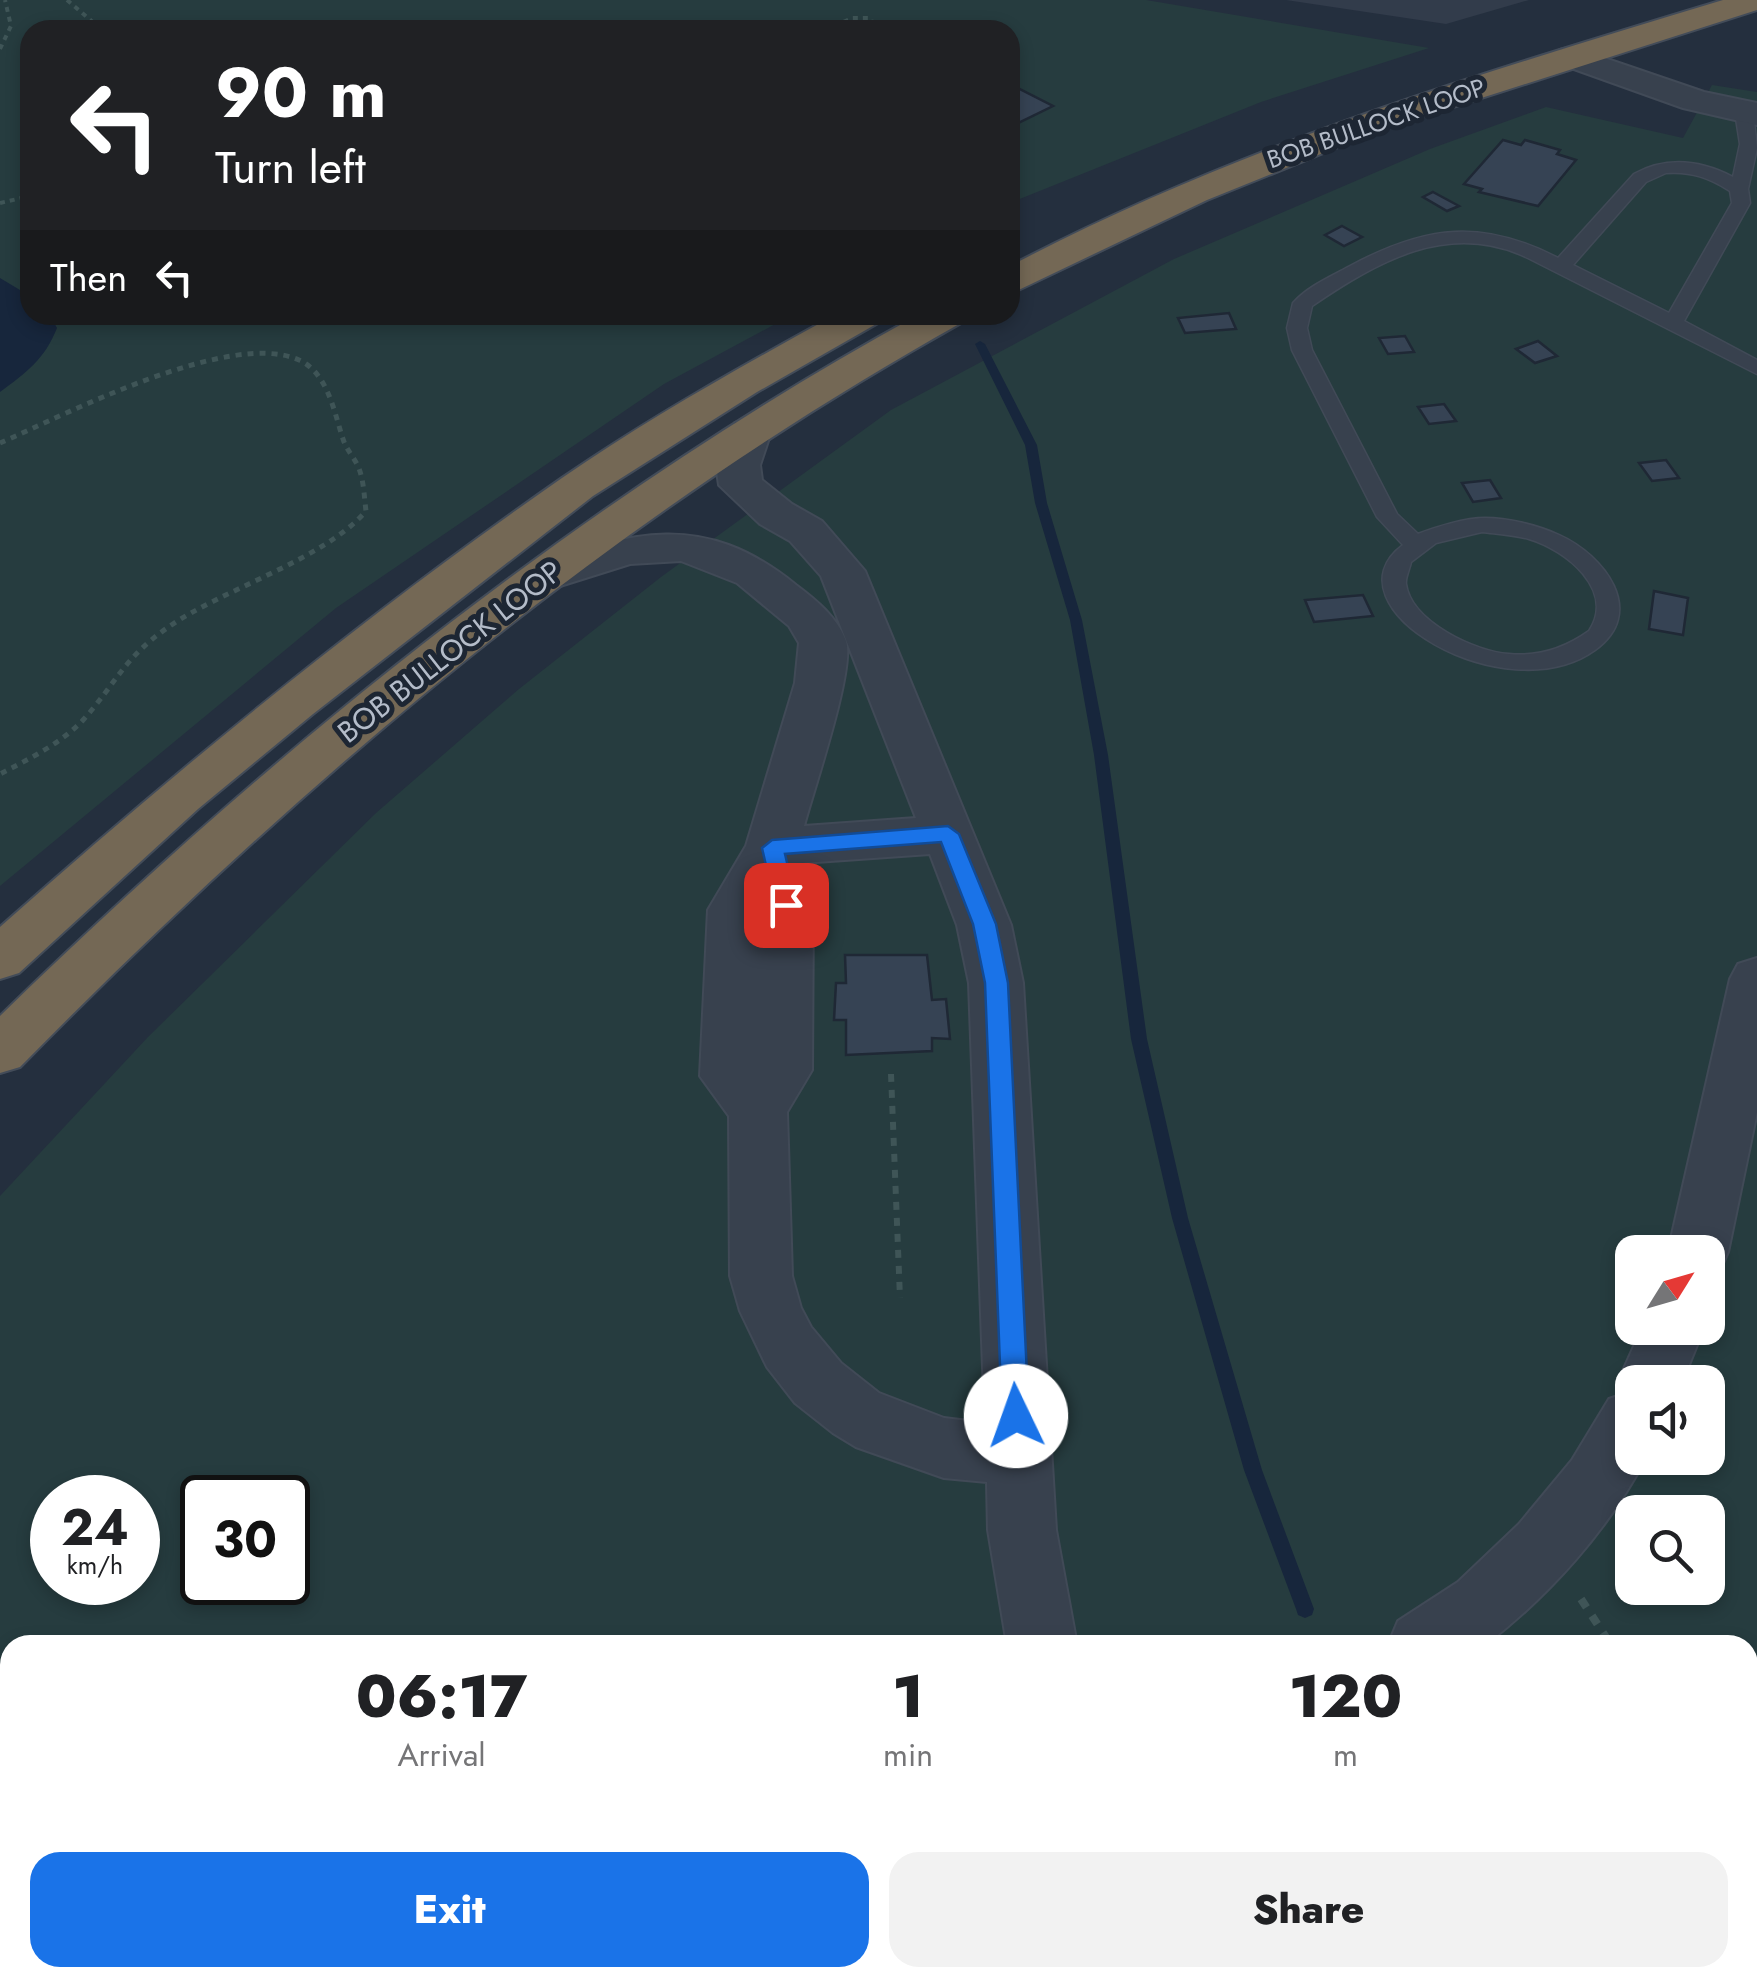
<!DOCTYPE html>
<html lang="en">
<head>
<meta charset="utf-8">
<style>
  body { margin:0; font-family:Jost,sans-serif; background:#f2f2f2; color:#202124; height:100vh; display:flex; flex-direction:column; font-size:38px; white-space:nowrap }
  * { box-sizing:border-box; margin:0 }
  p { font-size:32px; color:#757577 }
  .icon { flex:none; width:55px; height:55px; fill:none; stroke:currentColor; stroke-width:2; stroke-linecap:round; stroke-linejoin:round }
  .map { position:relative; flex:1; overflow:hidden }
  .drawer { position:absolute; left:0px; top:1635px; width:1758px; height:352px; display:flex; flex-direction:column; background:#fff; border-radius:30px 30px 0 0; box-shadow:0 5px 15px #0003 }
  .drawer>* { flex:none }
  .hud { position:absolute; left:20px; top:20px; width:1000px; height:305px; border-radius:30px; box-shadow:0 5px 15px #0003; background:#202124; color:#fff; overflow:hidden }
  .needle { width:65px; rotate:53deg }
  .tools { position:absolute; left:1615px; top:1235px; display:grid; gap:20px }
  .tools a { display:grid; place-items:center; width:110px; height:110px; border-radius:20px; background:#fff; box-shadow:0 5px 15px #0003; font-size:50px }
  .speed { position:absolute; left:30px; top:1475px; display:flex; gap:20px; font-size:50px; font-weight:700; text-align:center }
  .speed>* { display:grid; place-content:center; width:130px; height:130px; border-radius:50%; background:#fff; box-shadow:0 5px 15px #0003; line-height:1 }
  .speed small { font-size:25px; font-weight:400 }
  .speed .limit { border:5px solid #111; border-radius:15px; background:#fff; color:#111 }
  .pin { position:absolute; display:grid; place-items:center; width:85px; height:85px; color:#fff; margin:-42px; border-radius:20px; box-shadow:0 5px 15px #0006 }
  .me { position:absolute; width:110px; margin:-55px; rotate:357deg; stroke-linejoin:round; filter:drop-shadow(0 0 8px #0008) }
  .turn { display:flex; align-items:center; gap:35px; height:210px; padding:0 30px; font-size:45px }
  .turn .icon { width:130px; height:130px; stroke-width:2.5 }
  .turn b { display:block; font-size:70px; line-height:85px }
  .then { display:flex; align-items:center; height:95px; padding:0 30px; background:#0003; gap:20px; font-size:38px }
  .eta { display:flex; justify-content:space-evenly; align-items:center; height:170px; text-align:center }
  .eta b { font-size:60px; font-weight:800; line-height:70px }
  .cta { display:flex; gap:20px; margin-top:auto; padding:20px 30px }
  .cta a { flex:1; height:115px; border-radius:30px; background:#1a73e8; color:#fff; font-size:40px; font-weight:800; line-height:115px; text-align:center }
  .cta a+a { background:#f2f2f2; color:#202124 }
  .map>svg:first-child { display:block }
  .airport { fill:#323c4b }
  .green { fill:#263c3f; fill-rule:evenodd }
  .water { fill:#17263c }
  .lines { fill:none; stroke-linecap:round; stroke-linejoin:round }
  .stream { fill:#17263c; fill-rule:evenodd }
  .building { fill:#364354; stroke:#1f2835; stroke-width:2.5 }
  .lane-casing { stroke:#414a57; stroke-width:3 }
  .street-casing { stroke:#414a57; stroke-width:4 }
  .highway-casing { stroke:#434c59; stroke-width:4 }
  .path-far3 { stroke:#3f5557; stroke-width:4; stroke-dasharray:5 5; stroke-linecap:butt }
  .path-far2 { stroke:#3f5557; stroke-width:5; stroke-dasharray:6 6; stroke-linecap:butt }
  .path-far1 { stroke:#3f5557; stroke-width:6; stroke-dasharray:8 8; stroke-linecap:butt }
  .path { stroke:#3f5557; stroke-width:8; stroke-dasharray:10 10; stroke-linecap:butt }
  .lane { fill:#38414e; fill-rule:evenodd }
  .street { fill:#38414e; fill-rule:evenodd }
  .highway { fill:#746855; fill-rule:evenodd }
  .route { fill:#1a73e8; stroke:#114b97; stroke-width:2.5 }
  .labels { text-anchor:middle; stroke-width:10; stroke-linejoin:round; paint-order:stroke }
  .far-street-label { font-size:25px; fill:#b4bcc9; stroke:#1d2633 }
  .street-label { font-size:30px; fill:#b4bcc9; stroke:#1d2633 }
</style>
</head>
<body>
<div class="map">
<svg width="1757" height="1986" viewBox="0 0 1757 1986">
  <rect width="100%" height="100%" fill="#242f3e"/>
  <polygon class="airport" points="1286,0 1529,0 1446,24"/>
  <g class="green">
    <polygon points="0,0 1146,0 1429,48 1261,102 1010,203 1010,30 30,30 30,315 792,315 664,384 336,608 0,886"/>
    <path d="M1712,85l45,7v1894h-1757v-790l148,-159 228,-224 143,-124 142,-112 230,-167 283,-151 256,-110 116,-42 137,31zM1632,1252h76v76h-76zM1632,1382h76v76h-76zM52,1498h86v84h-86zM202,1498h86v84h-86zM1632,1512h76v76h-76zM10,1645h1738v333h-1738z"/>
  </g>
  <path class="water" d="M0,278l30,18v19h20l7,13c-12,31 -31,45 -57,64z"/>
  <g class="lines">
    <g class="stream">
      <polygon points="980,341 985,344 1037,445 1047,503 1082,620 1108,755 1147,1039 1188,1218 1262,1470 1314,1609 1312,1615 1305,1618 1298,1615 1296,1609 1244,1470 1172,1218 1131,1039 1094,755 1070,620 1035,503 1025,445 975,344"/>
      <polygon points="1391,1978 1412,1978 1414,1986 1392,1986"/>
    </g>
  </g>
  <g class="building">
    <polygon points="1010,84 1053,106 1010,127"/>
    <polygon points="1503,140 1521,145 1525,140 1560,150 1557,154 1576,160 1538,206 1479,192 1482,189 1464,184"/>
    <polygon points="1433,192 1459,206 1447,211 1423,197"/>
    <polygon points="1342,226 1362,237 1344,246 1325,235"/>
    <polygon points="1229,313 1236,329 1185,333 1178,318"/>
    <polygon points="1405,336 1414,352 1388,354 1379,338"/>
    <polygon points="1538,341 1557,356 1535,363 1516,349"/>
    <polygon points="1444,404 1456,421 1429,424 1418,407"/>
    <polygon points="1666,460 1679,478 1652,481 1639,463"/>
    <polygon points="1490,480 1501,498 1473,502 1462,483"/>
    <polygon points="1654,591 1688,598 1683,635 1649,629"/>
    <polygon points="1363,595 1373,616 1314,622 1305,600"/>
    <polygon points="845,955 927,955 932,1000 946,999 950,1039 932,1038 932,1051 846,1055 846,1020 834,1020 836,983 846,983"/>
  </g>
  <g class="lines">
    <g class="lane-casing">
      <path id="lane" d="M1744,107l9,5 4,36 -9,41 2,14 -66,118 73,39v14l-229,-116c-79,-38 -150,3 -216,48l-5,22 5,22 85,164 21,20c18,-7 47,-16 67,-16 23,0 52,7 74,17 45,20 89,77 36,115 -89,64 -274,-44 -192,-105l-26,-28 -85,-167 -5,-22 6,-25c15,-17 39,-27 59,-38 75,-40 130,-46 206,-7l76,-84c33,-18 66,-14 99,3l7,-33 -5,-32zM1666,173c25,-2 44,5 64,18l2,12 -63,110 -96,-48 73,-83zM1482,532c16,2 32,3 47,7 37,11 87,51 60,92 -24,17 -50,26 -80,23 -33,-2 -98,-32 -103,-70 -1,-6 4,-16 5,-22l25,-19z"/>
    </g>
    <g class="street-casing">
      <g id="street">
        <polygon points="1572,47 1704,92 1757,103 1757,125 1683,108 1560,64 1555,57 1560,50"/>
        <path d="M750,419l15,4 6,9 -11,33 2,15 30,24 30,17 43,50 146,354 12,58 33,547 21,115h-70l-19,-115 -1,-48 -43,-4 -88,-31 -23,-14 -38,-30 -28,-36 -27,-56 -10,-35 -1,-160 -29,-40 8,-166 38,-64 49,-163 4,-40 -10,-17 -52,-43 -56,-22 -51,3 -89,28 -16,-4 -7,-10 7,-10c105,-35 176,-60 271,17 19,14 42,33 50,56 9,29 -33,150 -42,185l112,-8 -95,-242 -31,-35 -30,-17 -41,-39 -3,-20 19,-42zM930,854l27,71 12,58 16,440 -41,-5 -65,-25 -38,-30 -30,-36 -10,-19 -9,-32 -5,-164 25,-42 1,-165 -11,-42z"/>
        <polygon points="1757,958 1757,1112 1728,1252 1720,1270 1708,1274 1708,1252 1668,1252 1730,979 1738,964"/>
        <path d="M1642,1328h62l-22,54h-50v76h14c-38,72 -96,137 -161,187h-97l10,-24 60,-39 61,-58 53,-64 37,-61 15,-5 -6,-12z"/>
        <polygon points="36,1978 128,1978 124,1986 32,1986"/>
      </g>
    </g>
    <g class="highway-casing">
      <g id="highway">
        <path d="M1723,0h34v10l-382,122 -168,68 -197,94v-28c233,-122 463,-190 713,-266z"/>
        <path d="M835,315h49l-6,8 -121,69 -164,104 -280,218 -115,95 -179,164 -19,6v-52c179,-159 365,-312 562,-449 87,-60 180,-112 273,-163z"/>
        <path d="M918,315h49l-6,8c-351,196 -660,458 -941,744l-20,6v-57c275,-268 580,-516 918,-701z"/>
      </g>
    </g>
    <g class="path-far3">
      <polyline points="67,0 102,30"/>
      <polyline points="840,30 841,23 852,18 871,18 873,30"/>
      <polyline points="0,49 11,26 5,0"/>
      <polyline points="0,203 30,196"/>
    </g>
    <path class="path-far2" d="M0,443c67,-29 230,-114 299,-83 29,13 35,52 44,79 3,10 10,17 15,27 6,14 6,30 8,45 -42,49 -144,78 -199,117 -43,30 -51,55 -83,91 -22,24 -55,40 -84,55"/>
    <polyline class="path-far1" points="891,1074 900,1298"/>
    <g class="path">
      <polyline points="1581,1599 1611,1645"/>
      <polyline points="1748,1832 1757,1843"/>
    </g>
    <use href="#lane" class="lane"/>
    <use href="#street" class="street"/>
    <use href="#highway" class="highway"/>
  </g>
  <polygon class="route" points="948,826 959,834 996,924 1008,983 1029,1416 1025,1425 1016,1428 1006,1425 1002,1416 985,983 973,924 941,842 785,854 797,905 786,913 775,905 762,848 772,840"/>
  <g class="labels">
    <g class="far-street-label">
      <text transform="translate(1376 123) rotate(-19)" y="9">BOB BULLOCK LOOP</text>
    </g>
    <g class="street-label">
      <text transform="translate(450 652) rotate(-38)" y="10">BOB BULLOCK LOOP</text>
    </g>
  </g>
</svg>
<div class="tools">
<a><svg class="needle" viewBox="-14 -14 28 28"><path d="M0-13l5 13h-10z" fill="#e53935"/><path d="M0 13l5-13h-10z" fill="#757577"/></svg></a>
<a><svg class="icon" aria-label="sound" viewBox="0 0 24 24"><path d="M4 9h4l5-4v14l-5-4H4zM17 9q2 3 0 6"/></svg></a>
<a><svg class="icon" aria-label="search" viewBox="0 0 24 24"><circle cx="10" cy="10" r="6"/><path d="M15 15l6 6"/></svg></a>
</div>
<div class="speed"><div>24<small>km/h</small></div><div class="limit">30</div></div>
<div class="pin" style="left:786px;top:905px;background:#d93025"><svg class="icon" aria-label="arrive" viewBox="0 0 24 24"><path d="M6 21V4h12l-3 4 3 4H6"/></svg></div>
<svg class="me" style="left:1016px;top:1416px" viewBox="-20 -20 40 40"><circle r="19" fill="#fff"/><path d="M0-13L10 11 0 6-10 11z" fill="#1a73e8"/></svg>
<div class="hud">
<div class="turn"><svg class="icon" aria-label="left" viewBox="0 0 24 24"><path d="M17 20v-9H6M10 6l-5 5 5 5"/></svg><div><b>90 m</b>Turn left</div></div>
<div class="then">Then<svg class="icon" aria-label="left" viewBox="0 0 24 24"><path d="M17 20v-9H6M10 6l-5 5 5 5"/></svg></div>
</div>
<section class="drawer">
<div class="eta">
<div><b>06:17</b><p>Arrival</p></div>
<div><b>1</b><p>min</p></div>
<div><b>120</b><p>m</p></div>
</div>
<div class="cta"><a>Exit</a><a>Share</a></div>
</section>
</div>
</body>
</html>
